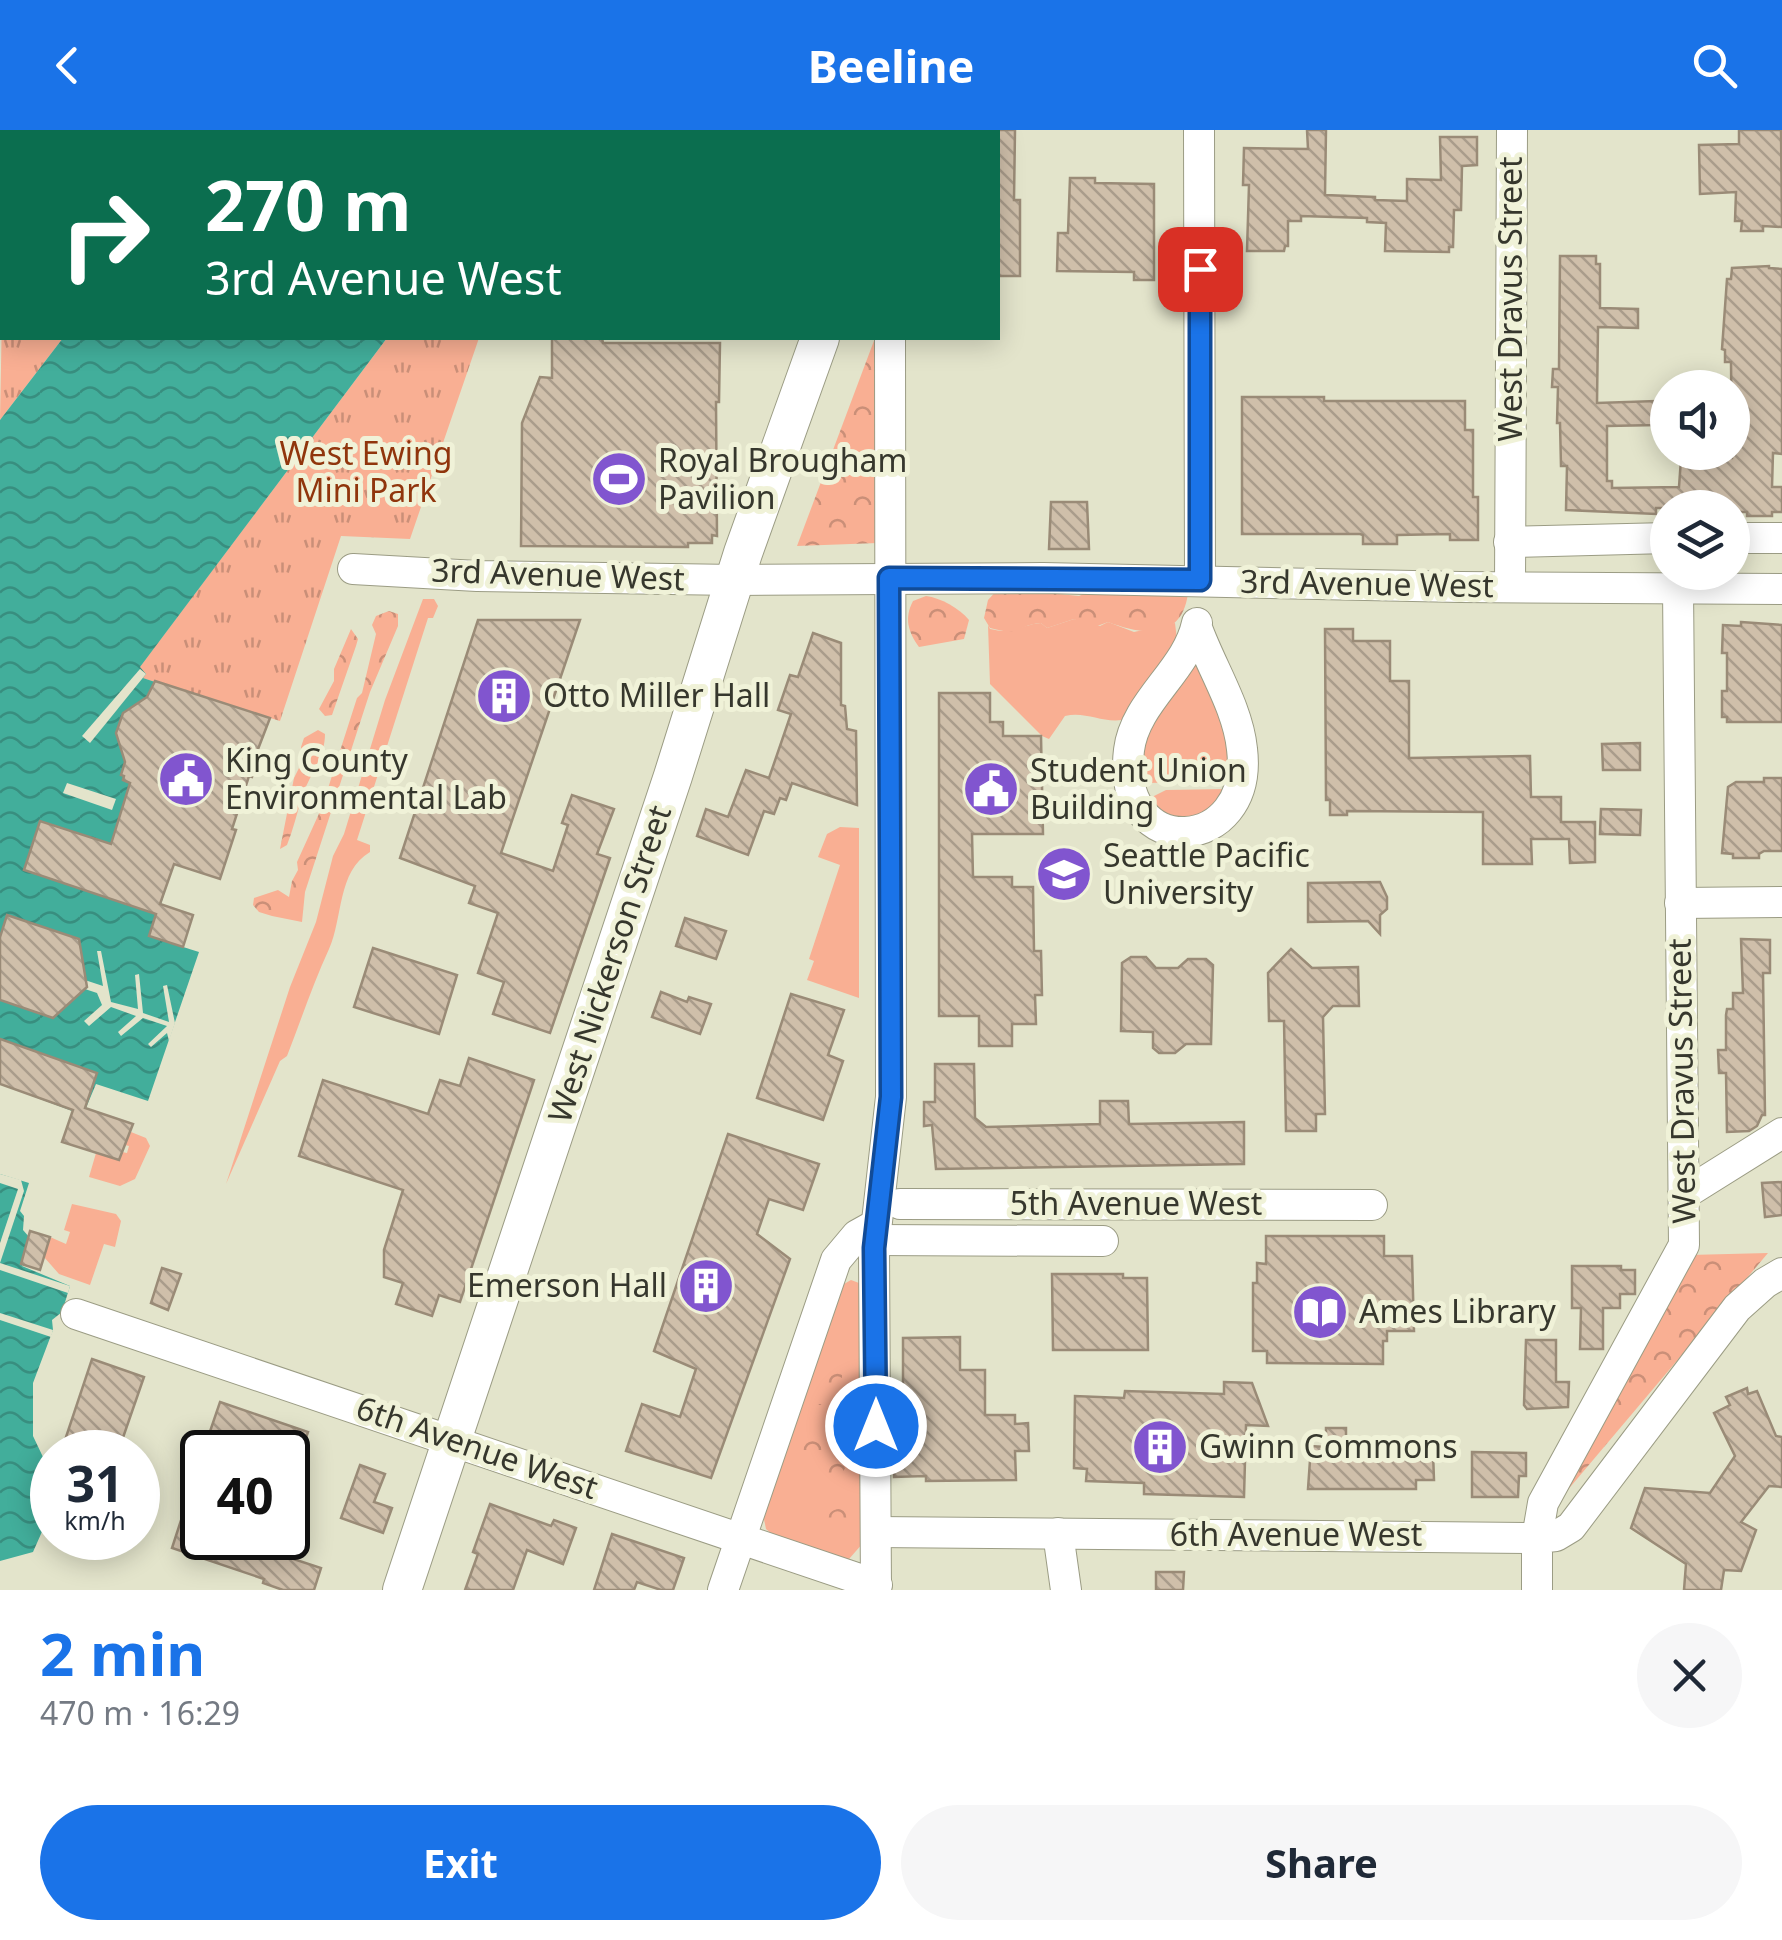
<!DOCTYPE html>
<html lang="en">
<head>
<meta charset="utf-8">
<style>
  body { margin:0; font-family:"Noto Sans",sans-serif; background:#f6f6f7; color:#1f2937; height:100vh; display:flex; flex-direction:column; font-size:38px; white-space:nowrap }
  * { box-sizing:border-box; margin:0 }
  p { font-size:32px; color:#747a83 }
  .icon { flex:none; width:55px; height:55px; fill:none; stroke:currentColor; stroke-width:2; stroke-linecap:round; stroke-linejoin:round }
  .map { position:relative; height:1460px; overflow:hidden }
  .drawer { display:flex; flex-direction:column; background:#fff; flex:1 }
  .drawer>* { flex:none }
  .top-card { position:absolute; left:0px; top:0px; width:1000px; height:210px; box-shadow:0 5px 25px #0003; background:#0b6e4f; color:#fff; overflow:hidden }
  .buttons { position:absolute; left:1650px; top:240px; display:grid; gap:20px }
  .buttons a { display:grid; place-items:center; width:100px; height:100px; border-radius:50%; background:#fff; box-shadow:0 5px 25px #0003; font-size:50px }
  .speed { position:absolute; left:30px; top:1300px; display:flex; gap:20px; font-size:50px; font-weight:700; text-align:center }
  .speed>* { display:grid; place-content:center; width:130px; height:130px; border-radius:50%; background:#fff; box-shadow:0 5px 25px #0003; line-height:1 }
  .speed small { font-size:25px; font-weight:400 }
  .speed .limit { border:5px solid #111; border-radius:15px; background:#fff; color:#111 }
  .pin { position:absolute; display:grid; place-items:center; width:85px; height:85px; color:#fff; margin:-42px; border-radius:20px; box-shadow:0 5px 15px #0006 }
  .me { position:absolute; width:110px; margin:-55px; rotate:0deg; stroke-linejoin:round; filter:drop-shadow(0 0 8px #0008) }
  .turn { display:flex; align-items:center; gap:35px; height:210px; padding:0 40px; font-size:45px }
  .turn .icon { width:130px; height:130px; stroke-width:2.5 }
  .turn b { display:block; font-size:70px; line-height:85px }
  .round { display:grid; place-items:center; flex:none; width:105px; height:105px; border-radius:52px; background:#f6f6f7 }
  .summary { display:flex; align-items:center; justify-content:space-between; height:170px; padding:0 40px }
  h1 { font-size:60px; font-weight:700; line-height:75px; color:#1a73e8 }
  .button { display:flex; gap:20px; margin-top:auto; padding:20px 40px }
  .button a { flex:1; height:115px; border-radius:60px; background:#1a73e8; color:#fff; font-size:40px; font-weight:700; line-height:115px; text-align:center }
  .button a+a { background:#f6f6f7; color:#1f2937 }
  header { display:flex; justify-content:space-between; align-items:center; height:130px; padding:0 40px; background:#1a73e8; color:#fff; font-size:45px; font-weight:700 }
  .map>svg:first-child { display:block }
  .green { fill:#f9af93 }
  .forest { fill:url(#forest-crowns) }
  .park { fill:url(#park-tufts) }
  .water { fill:url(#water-waves) }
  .pier { fill:#e3e4cb }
  .building { fill:url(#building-back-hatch); stroke:#9a8b77; stroke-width:2.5 }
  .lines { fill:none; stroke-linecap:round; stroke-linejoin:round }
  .minor-casing { stroke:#9b9c84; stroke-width:32 }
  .major-casing { stroke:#9b9c84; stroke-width:40 }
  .minor { stroke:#fff; stroke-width:30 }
  .major { stroke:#fff; stroke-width:38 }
  .route-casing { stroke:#114b97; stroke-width:25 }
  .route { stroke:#1a73e8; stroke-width:18 }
  .labels { text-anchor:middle; stroke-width:10; stroke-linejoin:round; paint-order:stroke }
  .street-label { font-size:32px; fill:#36372d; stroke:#f0f2d8 }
  .park-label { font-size:32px; fill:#90350c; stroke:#f0f2d8 }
  .poi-label { font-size:32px; fill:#36372d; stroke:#f0f2d8; text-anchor:start }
</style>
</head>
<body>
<header><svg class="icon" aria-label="back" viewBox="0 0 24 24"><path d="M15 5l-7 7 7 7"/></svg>Beeline<svg class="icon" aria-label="search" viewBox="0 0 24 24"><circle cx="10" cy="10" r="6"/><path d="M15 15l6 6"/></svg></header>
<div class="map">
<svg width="1782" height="1460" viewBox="0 0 1782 1460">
  <defs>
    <pattern id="forest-crowns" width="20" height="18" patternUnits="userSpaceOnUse" patternTransform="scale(2.5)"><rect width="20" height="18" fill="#f9af93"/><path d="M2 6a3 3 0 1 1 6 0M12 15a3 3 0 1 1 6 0" fill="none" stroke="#ca8f78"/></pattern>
    <pattern id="park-tufts" width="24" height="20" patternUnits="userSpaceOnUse" patternTransform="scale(2.5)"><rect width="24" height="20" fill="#f9af93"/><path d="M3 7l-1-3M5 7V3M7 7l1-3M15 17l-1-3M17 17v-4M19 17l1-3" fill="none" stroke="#ca8f78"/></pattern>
    <pattern id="water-waves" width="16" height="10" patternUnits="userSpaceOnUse" patternTransform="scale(2.5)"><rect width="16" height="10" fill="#42ae9b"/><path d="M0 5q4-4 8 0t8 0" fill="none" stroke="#388e7f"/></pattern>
    <pattern id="building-back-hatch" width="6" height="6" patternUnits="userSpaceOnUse" patternTransform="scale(2.5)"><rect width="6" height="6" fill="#cfbfaa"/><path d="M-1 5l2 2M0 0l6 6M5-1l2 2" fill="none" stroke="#a99c8b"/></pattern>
  </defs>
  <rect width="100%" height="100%" fill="#e3e4cb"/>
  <g class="green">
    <polygon points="646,0 845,0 644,2"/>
    <path d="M423,469h11l4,7 -5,12h-5l-71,222 13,5v7c-33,19 -27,67 -41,97 -16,35 -28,71 -42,107l-7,5 -54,123 64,-197 26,-65 17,-66 11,-22 41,-134z"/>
    <path d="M1074,489l26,7 8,-4 26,10 41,-9 2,17 -6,10 -49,70c-20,3 -37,-9 -57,-4l-16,23 -7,-3 -52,-52 -2,-59 2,4c25,6 29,-4 51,-6l6,5z"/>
    <polygon points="1195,528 1233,614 1228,652 1139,653 1142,601"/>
    <polygon points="1228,659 1200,687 1162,686 1148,669 1166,660"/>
    <polygon points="840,697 859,698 859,868 807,850 814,831 809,829 840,735 818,727 827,704"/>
    <polygon points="131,1002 146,1008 150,1016 135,1049 120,1056 89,1047 96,1023 119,1030 122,1022 127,1023 129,1016 125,1015"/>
    <polygon points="72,1074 116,1084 121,1091 115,1117 104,1114 90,1155 59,1144 44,1127 50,1107 66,1114 70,1102 64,1100"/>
    <polygon points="851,1150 859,1153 862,1163 863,1413 849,1429 841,1430 773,1405 766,1399 763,1384 837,1158"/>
  </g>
  <g class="forest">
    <polygon points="875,208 878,413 797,416"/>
    <path d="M999,458l80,8 9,-4 100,1c-6,48 -46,42 -80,29l-16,6 -18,-9 -27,9 -6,-5c-25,2 -18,14 -51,5l-6,-10 4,-18z"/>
    <path d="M926,466c15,2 33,12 43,24l-5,19 -45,8c-11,-15 -15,-29 -6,-46z"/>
    <polygon points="389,481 398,484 398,496 370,562 305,762 302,792 272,786 259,782 253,775 254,768 278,760 289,767 292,751 298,740 297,732 322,677 357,568 362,563 376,504 372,495 376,486"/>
    <polygon points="351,499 358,509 356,516 332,585 325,586 319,579 334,551 334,539"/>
    <path d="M318,600l7,4c0,24 -16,41 -23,63 -5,16 -9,33 -15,48l-7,4 14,-71 9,-18 -2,-13 3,-9z"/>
    <polygon points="1768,1123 1566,1362 1689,1125"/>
    <polygon points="837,1227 842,1236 842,1253 834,1259 822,1257 817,1251 821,1231"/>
    <path d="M819,1274l7,1 9,22c19,10 19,45 -4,54 -5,2 -11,1 -17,2l-17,-14 -2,-24 11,-18 -3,-6 4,-12z"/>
    <circle cx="839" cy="1391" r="12"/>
  </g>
  <g class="park">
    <polygon points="2,182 2,208 63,208 0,290"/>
    <polygon points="387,208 479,208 410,409 341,406 280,591 142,548 139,538"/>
  </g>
  <g class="water">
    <polygon points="216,0 540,0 214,2"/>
    <polygon points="63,208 387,208 140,537 146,544 143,548 155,552 174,734 161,774 193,785 183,817 199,822 148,971 96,954 83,985 0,954 0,290"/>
    <polygon points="0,1044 29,1053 20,1081 24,1086 23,1100 30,1108 22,1136 70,1156 62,1182 52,1190 53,1200 33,1253 33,1306 52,1346 52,1379 33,1422 0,1431"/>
  </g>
  <g class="pier">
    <polygon points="140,539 146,544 90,613 82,606"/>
    <polygon points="67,653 116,669 112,680 63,663"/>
    <polygon points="97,821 101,821 111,872 138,879 135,845 139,844 143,883 169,892 163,856 167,855 175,893 169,911 167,903 151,917 148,914 167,896 143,888 121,906 118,902 136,886 111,877 89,896 84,891 102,875 97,863 0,831 0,822 103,856"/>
    <polygon points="0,1044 21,1050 24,1061 0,1133 70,1156 68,1163 0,1140 0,1113 18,1059 0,1053"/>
    <polygon points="0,1183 53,1200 51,1207 0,1190"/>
  </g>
  <g class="building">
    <polygon points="998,0 1015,0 1014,70 1020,70 1020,146 998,146"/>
    <polygon points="1307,0 1326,0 1325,65 1375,67 1375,70 1407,71 1407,49 1441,50 1440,7 1477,7 1477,35 1462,36 1461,80 1454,80 1453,117 1449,117 1449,122 1385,121 1386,93 1367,92 1367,88 1301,86 1301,91 1288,91 1288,116 1285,116 1284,121 1247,121 1249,55 1243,55 1244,18 1308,19"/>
    <polygon points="1739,0 1781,0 1782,97 1763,96 1763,101 1741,101 1742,91 1735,91 1736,62 1700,64 1699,15 1739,14"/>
    <polygon points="1070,48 1095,48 1095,53 1154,54 1154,150 1134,150 1134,142 1057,141 1058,103 1068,103"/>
    <polygon points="1560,126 1596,126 1596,134 1600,134 1600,178 1638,179 1638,198 1598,197 1597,273 1656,271 1657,295 1607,296 1607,351 1612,351 1612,358 1679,357 1681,329 1732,328 1731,232 1725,232 1725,220 1722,219 1727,149 1731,149 1732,138 1769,136 1769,138 1782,139 1782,324 1773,323 1772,357 1782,357 1782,382 1772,382 1772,386 1747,386 1747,382 1732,382 1732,378 1656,378 1656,384 1566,380 1567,336 1561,336 1560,293 1557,293 1558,257 1552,257 1553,239 1559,239"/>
    <polygon points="552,208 602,208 603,213 720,213 719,272 716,272 717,406 712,405 712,413 688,413 688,417 521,416 522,293 540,247 552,248"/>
    <polygon points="1242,267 1324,267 1324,271 1465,271 1465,300 1473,300 1473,367 1478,367 1478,410 1450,410 1450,404 1397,405 1397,414 1363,414 1363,405 1360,404 1242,404"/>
    <polygon points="1051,372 1087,372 1089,419 1049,419"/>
    <polygon points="478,490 580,490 501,723 553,741 568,695 562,693 572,665 614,679 597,724 610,728 550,903 493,884 504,852 478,843 498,783 469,773 475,756 400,728"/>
    <polygon points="1741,492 1782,495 1782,592 1727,592 1727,587 1722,587 1722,561 1727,561 1727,523 1722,523 1723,495 1741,496"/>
    <polygon points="1325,499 1353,499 1353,511 1390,511 1390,551 1409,551 1409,628 1530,626 1531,667 1561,667 1561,692 1595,692 1595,732 1570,733 1569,709 1531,709 1532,734 1483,734 1483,682 1347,681 1347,685 1330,685 1330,670 1326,670"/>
    <polygon points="813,503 841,513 841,575 845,576 847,599 856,601 857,675 792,653 786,670 780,668 774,684 764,681 748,725 697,706 706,679 728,687 746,640 769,648 791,584 778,580 790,545 798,547"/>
    <polygon points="155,551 270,588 255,627 258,628 252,647 249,646 232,699 236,700 220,749 174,734 160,774 193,785 183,817 149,806 156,784 24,740 40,691 111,714 130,653 123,650 124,646 121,645 125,632 116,603 123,583 147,567"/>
    <polygon points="939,563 990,563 990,592 1003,592 1003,606 1041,606 1043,704 972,704 973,747 1012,747 1012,757 1033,757 1034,821 1041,821 1042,865 1035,865 1036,894 1012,894 1012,916 979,916 979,886 939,886"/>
    <polygon points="1640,613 1640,640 1603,640 1602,614"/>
    <polygon points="1764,648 1782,648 1782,721 1764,721 1759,724 1759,728 1733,728 1733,724 1722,723 1728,657 1736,652 1764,652"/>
    <polygon points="1601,679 1641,680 1640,705 1600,704"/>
    <polygon points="1380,752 1387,767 1387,779 1380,785 1380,804 1368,791 1308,792 1308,753"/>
    <polygon points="7,785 79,809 87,857 53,888 0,870 0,807"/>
    <polygon points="685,788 726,801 716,829 676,816"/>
    <polygon points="1741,809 1770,810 1770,843 1763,843 1765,985 1762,985 1757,996 1749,1001 1727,1002 1726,943 1719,943 1718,920 1726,920 1726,885 1727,879 1733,879 1733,863 1743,863"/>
    <polygon points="373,818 457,845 439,904 354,877"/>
    <polygon points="1291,819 1312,838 1358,837 1359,876 1333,876 1323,887 1325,984 1316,984 1316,1001 1286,1001 1284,891 1269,891 1268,843"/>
    <polygon points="1131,827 1146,827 1156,838 1178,838 1188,829 1206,829 1213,835 1211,914 1186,914 1175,923 1159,923 1153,918 1153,902 1121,901 1122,833"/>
    <polygon points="661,862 687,872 689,867 711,874 700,904 652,887"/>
    <polygon points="791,864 844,880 828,925 843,931 823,990 757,968"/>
    <polygon points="0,909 97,943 85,978 133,994 119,1030 62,1012 73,980 0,954"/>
    <polygon points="469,928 534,950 460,1172 439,1165 432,1186 396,1174 403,1153 384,1147 384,1120 403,1060 299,1026 323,950 428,984 440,950 460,956"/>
    <polygon points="935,934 974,934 975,988 986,997 1100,994 1100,971 1128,971 1129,994 1244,992 1244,1034 936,1039 932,995 924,996 924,972 935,972"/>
    <polygon points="728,1004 819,1034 803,1080 769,1069 757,1104 790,1129 711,1348 626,1321 642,1274 680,1287 696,1239 654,1221"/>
    <polygon points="1782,1052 1782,1085 1765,1087 1762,1053"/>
    <polygon points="30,1101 50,1107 40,1140 21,1134"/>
    <polygon points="1266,1106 1384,1106 1384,1126 1412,1126 1414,1201 1387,1201 1387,1211 1383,1211 1383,1234 1267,1233 1267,1221 1253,1221 1253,1153 1257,1153 1257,1133 1266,1134"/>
    <polygon points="1572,1136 1621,1136 1621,1140 1635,1140 1635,1164 1620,1164 1620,1178 1603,1178 1603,1219 1580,1219 1581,1178 1572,1178"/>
    <polygon points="162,1138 181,1144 168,1180 151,1173"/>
    <polygon points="1052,1144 1123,1144 1123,1148 1147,1148 1148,1220 1053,1220"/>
    <polygon points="960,1207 960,1240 985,1240 985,1285 1015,1285 1015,1294 1028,1293 1029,1321 1015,1321 1016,1350 926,1351 926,1346 894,1347 894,1283 903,1283 903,1208"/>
    <polygon points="1526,1210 1556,1210 1556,1252 1569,1252 1568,1277 1527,1279 1524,1275"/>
    <polygon points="92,1229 144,1247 118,1322 61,1322"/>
    <polygon points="1224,1252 1252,1253 1268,1296 1246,1295 1244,1367 1144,1364 1144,1353 1086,1351 1087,1339 1074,1338 1075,1266 1124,1268 1125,1261 1224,1264"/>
    <polygon points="1747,1258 1748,1264 1757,1261 1776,1306 1782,1307 1782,1357 1769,1356 1741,1392 1756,1400 1741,1441 1724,1440 1721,1460 1684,1460 1686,1434 1631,1398 1645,1358 1710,1363 1735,1326 1714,1283 1730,1275 1726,1267"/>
    <polygon points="220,1272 308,1302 301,1322 203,1322"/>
    <polygon points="1326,1298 1346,1298 1346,1317 1394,1317 1394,1323 1433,1322 1434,1350 1416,1350 1416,1359 1308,1359 1311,1316 1326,1317"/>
    <polygon points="1472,1322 1526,1323 1526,1346 1519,1346 1518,1367 1472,1367"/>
    <polygon points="199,1335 202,1335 202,1408 273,1408 269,1421 321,1438 314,1460 283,1460 263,1453 264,1449 172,1418"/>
    <polygon points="360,1335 385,1344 374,1372 392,1378 383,1403 341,1388"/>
    <polygon points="490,1374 551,1396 554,1390 576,1398 563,1434 527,1420 513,1460 465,1460 478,1424 473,1422"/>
    <polygon points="612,1404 684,1428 673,1460 661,1460 637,1452 634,1460 594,1460"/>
    <polygon points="1156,1442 1184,1442 1183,1460 1156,1460"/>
  </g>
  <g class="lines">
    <g class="minor-casing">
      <g id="minor">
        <polyline points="1199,0 1200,450"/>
        <polyline points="110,2 112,0"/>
        <polyline points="0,128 2,128"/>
        <polyline points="1732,408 1782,408"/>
        <polyline points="1509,412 1668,408"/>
        <polyline points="353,439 477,446 735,450 1043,448 1460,457 1782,459"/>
        <polyline points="1510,457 1512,0"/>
        <path d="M1197,498c14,39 41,80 45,121 13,106 -127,115 -113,1 6,-49 58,-79 68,-127"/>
        <polyline points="1680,773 1782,772"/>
        <polyline points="1683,1065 1782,1003"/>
        <polyline points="900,1074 1372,1075"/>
        <polyline points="875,1110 1103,1111"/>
        <polyline points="76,1184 877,1455"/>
        <polyline points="876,1402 1537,1408 1543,1373 1684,1115 1678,457"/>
        <polyline points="1058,1403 1066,1460"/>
        <polyline points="723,1460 836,1130 857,1105 875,1095"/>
        <polyline points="876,1460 874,1118 891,967 890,208"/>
        <polyline points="1537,1460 1537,1408 1556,1406 1571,1397 1737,1178 1765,1153 1782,1143"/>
      </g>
    </g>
    <g class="major-casing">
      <g id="major">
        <polyline points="902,2 904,0"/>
        <polyline points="402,1460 673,646 743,423 820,208"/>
      </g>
    </g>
    <use href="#minor" class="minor"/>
    <use href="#major" class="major"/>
  </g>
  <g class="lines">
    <g class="route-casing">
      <polyline id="route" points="876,1296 874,1118 891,967 889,448 1200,450 1200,139"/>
    </g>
    <use href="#route" class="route"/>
  </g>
  <defs>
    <g id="stadium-disc" transform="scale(2.875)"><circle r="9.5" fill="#8155cf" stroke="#f0f2d8"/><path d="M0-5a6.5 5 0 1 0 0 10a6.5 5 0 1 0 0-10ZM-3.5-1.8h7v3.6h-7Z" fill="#fff"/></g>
    <g id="building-disc" transform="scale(2.875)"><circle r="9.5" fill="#8155cf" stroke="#f0f2d8"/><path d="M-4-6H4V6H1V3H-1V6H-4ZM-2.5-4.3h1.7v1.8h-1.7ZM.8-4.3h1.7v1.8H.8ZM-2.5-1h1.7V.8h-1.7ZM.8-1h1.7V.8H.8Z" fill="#fff"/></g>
    <g id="civic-disc" transform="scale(2.875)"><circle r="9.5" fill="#8155cf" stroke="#f0f2d8"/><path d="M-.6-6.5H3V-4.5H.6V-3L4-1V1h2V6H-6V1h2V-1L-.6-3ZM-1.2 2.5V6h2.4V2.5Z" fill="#fff"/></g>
    <g id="university-disc" transform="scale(2.875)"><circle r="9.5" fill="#8155cf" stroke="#f0f2d8"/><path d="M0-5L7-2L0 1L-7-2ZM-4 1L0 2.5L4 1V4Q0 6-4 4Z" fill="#fff"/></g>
    <g id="library-disc" transform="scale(2.875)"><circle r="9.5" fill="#8155cf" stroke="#f0f2d8"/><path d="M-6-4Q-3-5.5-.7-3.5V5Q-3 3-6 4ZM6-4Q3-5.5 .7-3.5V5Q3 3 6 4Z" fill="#fff"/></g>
  </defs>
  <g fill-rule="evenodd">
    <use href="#stadium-disc" x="619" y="349"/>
    <use href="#building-disc" x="504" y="566"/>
    <use href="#civic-disc" x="186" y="649"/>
    <use href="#civic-disc" x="991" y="659"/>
    <use href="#university-disc" x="1064" y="744"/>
    <use href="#building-disc" x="706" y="1156"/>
    <use href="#library-disc" x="1320" y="1182"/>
    <use href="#building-disc" x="1160" y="1317"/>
  </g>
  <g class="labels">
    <g class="street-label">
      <text transform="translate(1511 169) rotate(-90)" y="11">West Dravus Street</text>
      <text transform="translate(558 445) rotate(2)" y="11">3rd Avenue West</text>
      <text transform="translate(1367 454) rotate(1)" y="11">3rd Avenue West</text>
      <text transform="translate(610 834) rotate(-72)" y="11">West Nickerson Street</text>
      <text transform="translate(1682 951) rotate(-91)" y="11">West Dravus Street</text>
      <text x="1136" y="1085">5th Avenue West</text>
      <text transform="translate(477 1318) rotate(19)" y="11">6th Avenue West</text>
      <text x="1296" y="1416">6th Avenue West</text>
    </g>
    <g class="park-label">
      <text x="366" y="335">West Ewing<tspan x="366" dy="37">Mini Park</tspan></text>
    </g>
    <g class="poi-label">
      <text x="658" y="342">Royal Brougham<tspan x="658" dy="37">Pavilion</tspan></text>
      <text x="543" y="577">Otto Miller Hall</text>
      <text x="225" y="642">King County<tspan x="225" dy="37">Environmental Lab</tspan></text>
      <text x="1030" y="652">Student Union<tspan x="1030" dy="37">Building</tspan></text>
      <text x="1103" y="737">Seattle Pacific<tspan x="1103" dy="37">University</tspan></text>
      <text x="667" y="1167" text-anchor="end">Emerson Hall</text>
      <text x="1359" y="1193">Ames Library</text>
      <text x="1199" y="1328">Gwinn Commons</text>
    </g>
  </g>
</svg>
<div class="buttons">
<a><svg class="icon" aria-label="sound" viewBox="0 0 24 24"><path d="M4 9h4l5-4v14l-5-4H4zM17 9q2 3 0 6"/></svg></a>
<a><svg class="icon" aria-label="layers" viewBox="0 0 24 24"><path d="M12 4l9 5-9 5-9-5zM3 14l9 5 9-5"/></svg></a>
</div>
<div class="speed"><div>31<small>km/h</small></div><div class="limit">40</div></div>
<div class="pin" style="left:1200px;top:139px;background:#d93025"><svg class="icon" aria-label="arrive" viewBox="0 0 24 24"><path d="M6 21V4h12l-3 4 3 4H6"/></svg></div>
<svg class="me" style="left:876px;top:1296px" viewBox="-20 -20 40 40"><circle r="17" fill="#1a73e8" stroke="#fff" stroke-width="3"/><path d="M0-11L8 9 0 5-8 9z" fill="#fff"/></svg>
<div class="top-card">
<div class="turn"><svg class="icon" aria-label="right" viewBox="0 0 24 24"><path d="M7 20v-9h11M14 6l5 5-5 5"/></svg><div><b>270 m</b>3rd Avenue West</div></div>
</div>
</div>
<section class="drawer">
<div class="summary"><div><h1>2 min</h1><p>470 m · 16:29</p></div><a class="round"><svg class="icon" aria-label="close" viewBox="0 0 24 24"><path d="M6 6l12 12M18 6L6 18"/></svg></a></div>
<div class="button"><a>Exit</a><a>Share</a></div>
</section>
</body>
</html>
